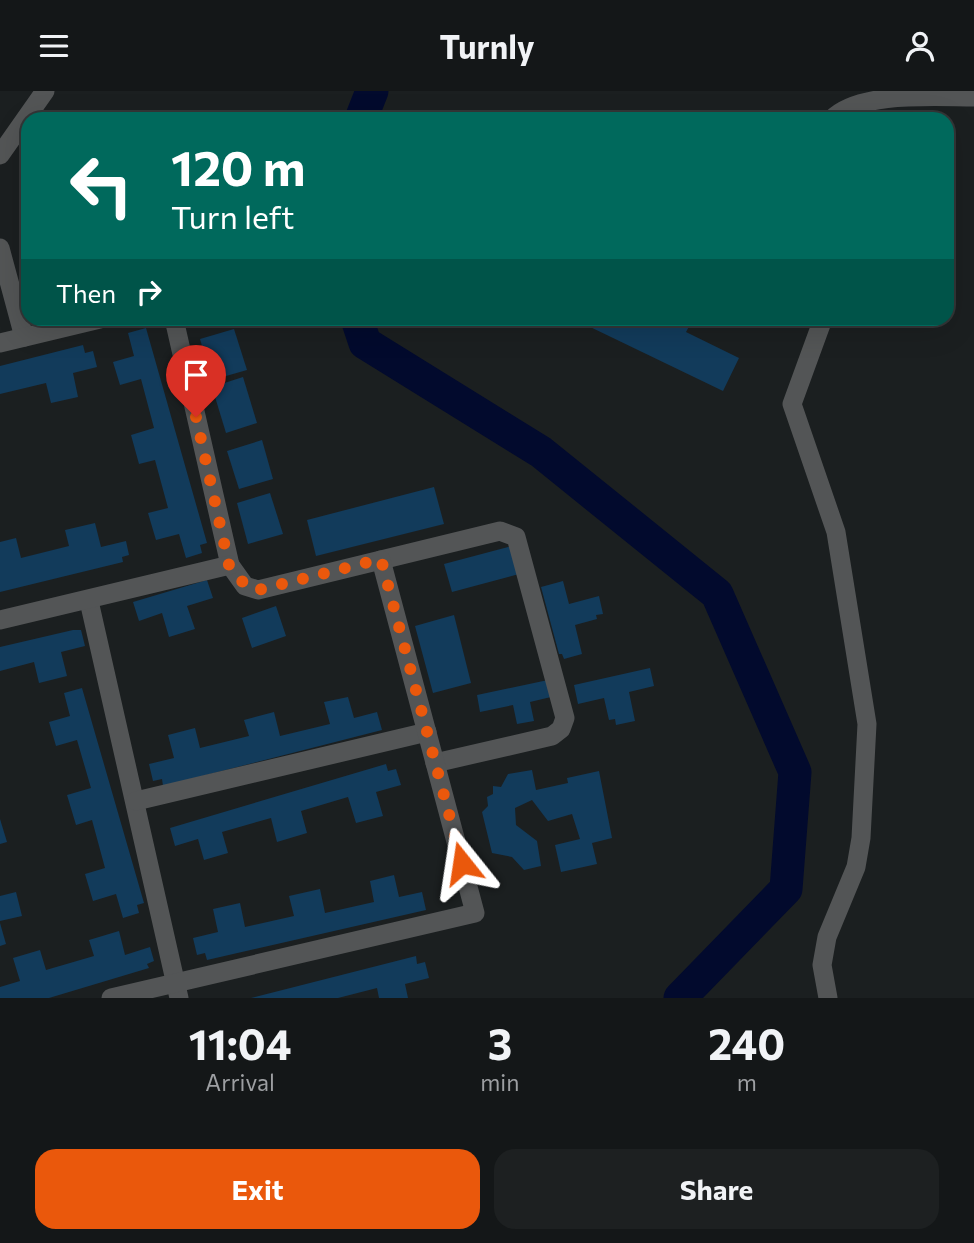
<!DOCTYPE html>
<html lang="en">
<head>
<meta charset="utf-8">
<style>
  body { margin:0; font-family:Commissioner,sans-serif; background:#1d2021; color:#f1f3f6; height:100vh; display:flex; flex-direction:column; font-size:26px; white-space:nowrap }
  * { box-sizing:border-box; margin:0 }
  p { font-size:23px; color:#9d9fa2 }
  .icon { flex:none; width:38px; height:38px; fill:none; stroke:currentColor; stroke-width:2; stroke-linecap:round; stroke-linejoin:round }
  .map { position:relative; height:907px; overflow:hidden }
  .sheet { display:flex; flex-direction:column; background:#141718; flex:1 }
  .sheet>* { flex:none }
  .guide { position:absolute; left:21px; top:21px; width:933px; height:214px; border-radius:21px; box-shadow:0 7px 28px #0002,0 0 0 2px #333637; background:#00695c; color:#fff; overflow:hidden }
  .pin { position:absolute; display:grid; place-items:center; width:60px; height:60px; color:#fff; margin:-72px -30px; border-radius:50% 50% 50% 0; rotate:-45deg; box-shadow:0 0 7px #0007 }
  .pin .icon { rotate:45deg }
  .me { position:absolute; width:77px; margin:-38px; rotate:345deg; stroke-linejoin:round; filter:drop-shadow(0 0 5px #0008) }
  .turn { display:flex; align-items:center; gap:24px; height:147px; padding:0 35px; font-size:32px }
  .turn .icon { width:91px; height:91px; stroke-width:2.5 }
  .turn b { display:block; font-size:49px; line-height:60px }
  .then { display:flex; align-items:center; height:66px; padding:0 35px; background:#0003; gap:14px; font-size:26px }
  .eta { display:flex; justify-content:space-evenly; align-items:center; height:119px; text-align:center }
  .eta b { font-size:42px; font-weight:700; line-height:49px }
  .button { display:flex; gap:14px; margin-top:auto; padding:14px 35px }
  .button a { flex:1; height:80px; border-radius:21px; background:#ea580c; color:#fff; font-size:28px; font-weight:700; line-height:80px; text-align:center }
  .button a+a { background:#1d2021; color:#f1f3f6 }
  header { display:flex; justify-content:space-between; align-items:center; height:91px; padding:0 35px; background:#141718; font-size:32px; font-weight:700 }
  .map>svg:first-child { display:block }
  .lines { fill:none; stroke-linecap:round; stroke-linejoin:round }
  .river { stroke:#020a2d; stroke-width:33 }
  .building { fill:#123b5b }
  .minor { stroke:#535556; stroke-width:19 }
  .route { stroke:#ea580c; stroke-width:12; stroke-dasharray:0 21.6 }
</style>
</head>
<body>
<header><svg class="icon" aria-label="menu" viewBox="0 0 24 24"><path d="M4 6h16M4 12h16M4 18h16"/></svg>Turnly<svg class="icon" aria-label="person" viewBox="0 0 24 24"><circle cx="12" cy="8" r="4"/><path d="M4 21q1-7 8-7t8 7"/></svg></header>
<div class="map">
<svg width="974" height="907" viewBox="0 0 974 907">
  <rect width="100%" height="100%" fill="#1b1f20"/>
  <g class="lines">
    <g class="river">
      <polyline points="361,28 372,0"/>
      <polyline points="357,228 365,252 541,361 717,503 795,681 786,798 680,907"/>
    </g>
  </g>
  <g class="building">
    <polygon points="587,228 693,228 686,241 739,267 723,300 584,233"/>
    <polygon points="146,237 207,452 200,454 202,462 186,467 179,443 156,449 148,422 168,417 155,369 139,373 131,344 154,337 141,288 120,294 113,271 134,265 128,242"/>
    <polygon points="234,238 247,279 212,289 200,248"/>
    <polygon points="83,254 85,262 93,260 97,276 73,282 78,306 51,312 46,292 0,303 0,275"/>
    <polygon points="243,286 257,332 226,342 212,296"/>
    <polygon points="262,349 273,388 239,398 227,360"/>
    <polygon points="434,396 444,433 316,465 307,429"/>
    <polygon points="270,402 283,443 248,453 237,412"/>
    <polygon points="95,432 101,456 126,450 129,464 122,466 123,471 0,501 0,451 16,447 21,467 69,455 65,439"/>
    <polygon points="512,455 519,483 452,501 444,473"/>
    <polygon points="207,489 213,507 187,515 195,538 169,546 162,522 139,530 133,511"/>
    <polygon points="563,490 569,513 599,505 603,523 596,524 597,528 575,534 582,563 564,568 562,563 559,563 541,496"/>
    <polygon points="276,515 286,545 252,557 242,527"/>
    <polygon points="454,524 471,592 433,602 415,535"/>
    <polygon points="73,539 81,539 85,555 61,561 67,585 39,592 34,571 0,580 0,556"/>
    <polygon points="650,577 654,595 629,601 635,630 616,634 615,628 609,629 604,607 578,613 574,594"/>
    <polygon points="548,589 551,606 530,611 534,630 517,633 513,614 480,621 477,604"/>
    <polygon points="82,597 144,812 137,814 139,822 123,827 116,803 93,810 85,783 105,777 92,729 76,734 67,704 91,697 77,649 56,655 49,631 70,625 64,602"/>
    <polygon points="348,606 354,627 377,621 382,639 163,695 162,688 153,690 149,673 174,667 168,644 195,637 200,657 249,645 244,629 274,621 280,645 330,633 324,611"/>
    <polygon points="386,673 388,680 396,678 401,694 376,701 383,725 356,732 348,706 301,720 307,742 277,751 271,727 222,741 228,762 204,769 198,748 175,755 170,737"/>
    <polygon points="532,679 536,699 568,692 567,687 599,680 612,747 592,752 597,773 561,781 555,754 580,748 572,723 548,730 532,709 515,717 516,734 537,750 541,775 524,779 512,766 492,762 482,721 488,715 487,706 493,703 493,695 501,696 508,683"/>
    <polygon points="0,728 7,751 0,753"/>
    <polygon points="394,784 399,806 422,801 426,819 207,869 205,862 197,864 193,847 218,841 213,818 240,812 245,836 294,825 289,805 320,798 325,822 374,811 370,790"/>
    <polygon points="16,801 22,825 0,830 0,805"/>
    <polygon points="0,832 6,853 0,855"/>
    <polygon points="119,840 125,864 150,856 154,870 147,873 149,877 49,907 0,907 0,896 20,890 13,867 40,859 46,879 94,865 89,849"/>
    <polygon points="416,865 417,873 425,871 429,887 405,893 408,907 379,907 377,897 338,907 251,907"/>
  </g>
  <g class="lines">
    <g class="minor">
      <path d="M832,28c27,-28 103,-22 142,-22"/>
      <polyline points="0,64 45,0"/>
      <polyline points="0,157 24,246"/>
      <polyline points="174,228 230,474 245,495 258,499 500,440 516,446 565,627 561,638 552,645 435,672"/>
      <polyline points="823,228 792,313 836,441 867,633 861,747 856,776 827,846 822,874 828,907"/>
      <polyline points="0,252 100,228"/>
      <polyline points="89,510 179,907"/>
      <polyline points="0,529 230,474"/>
      <polyline points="136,710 427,641"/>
      <polyline points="111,907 475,822 381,469"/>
    </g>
  </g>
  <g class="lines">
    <polyline class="route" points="196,326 229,474 246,495 258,499 381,468 462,772"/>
  </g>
</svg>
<div class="pin" style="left:196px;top:326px;background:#d93025"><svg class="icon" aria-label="arrive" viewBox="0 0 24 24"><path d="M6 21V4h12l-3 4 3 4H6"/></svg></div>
<svg class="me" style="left:462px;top:772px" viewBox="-20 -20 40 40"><path d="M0-17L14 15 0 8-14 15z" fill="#ea580c" stroke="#fff" stroke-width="4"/></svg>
<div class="guide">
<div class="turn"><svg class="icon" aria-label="left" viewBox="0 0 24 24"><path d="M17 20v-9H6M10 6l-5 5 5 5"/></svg><div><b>120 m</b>Turn left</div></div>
<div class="then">Then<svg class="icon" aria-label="right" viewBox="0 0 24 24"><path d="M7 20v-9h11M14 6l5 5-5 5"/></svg></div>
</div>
</div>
<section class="sheet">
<div class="eta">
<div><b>11:04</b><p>Arrival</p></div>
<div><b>3</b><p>min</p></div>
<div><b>240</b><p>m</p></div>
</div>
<div class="button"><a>Exit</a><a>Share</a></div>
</section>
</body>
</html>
